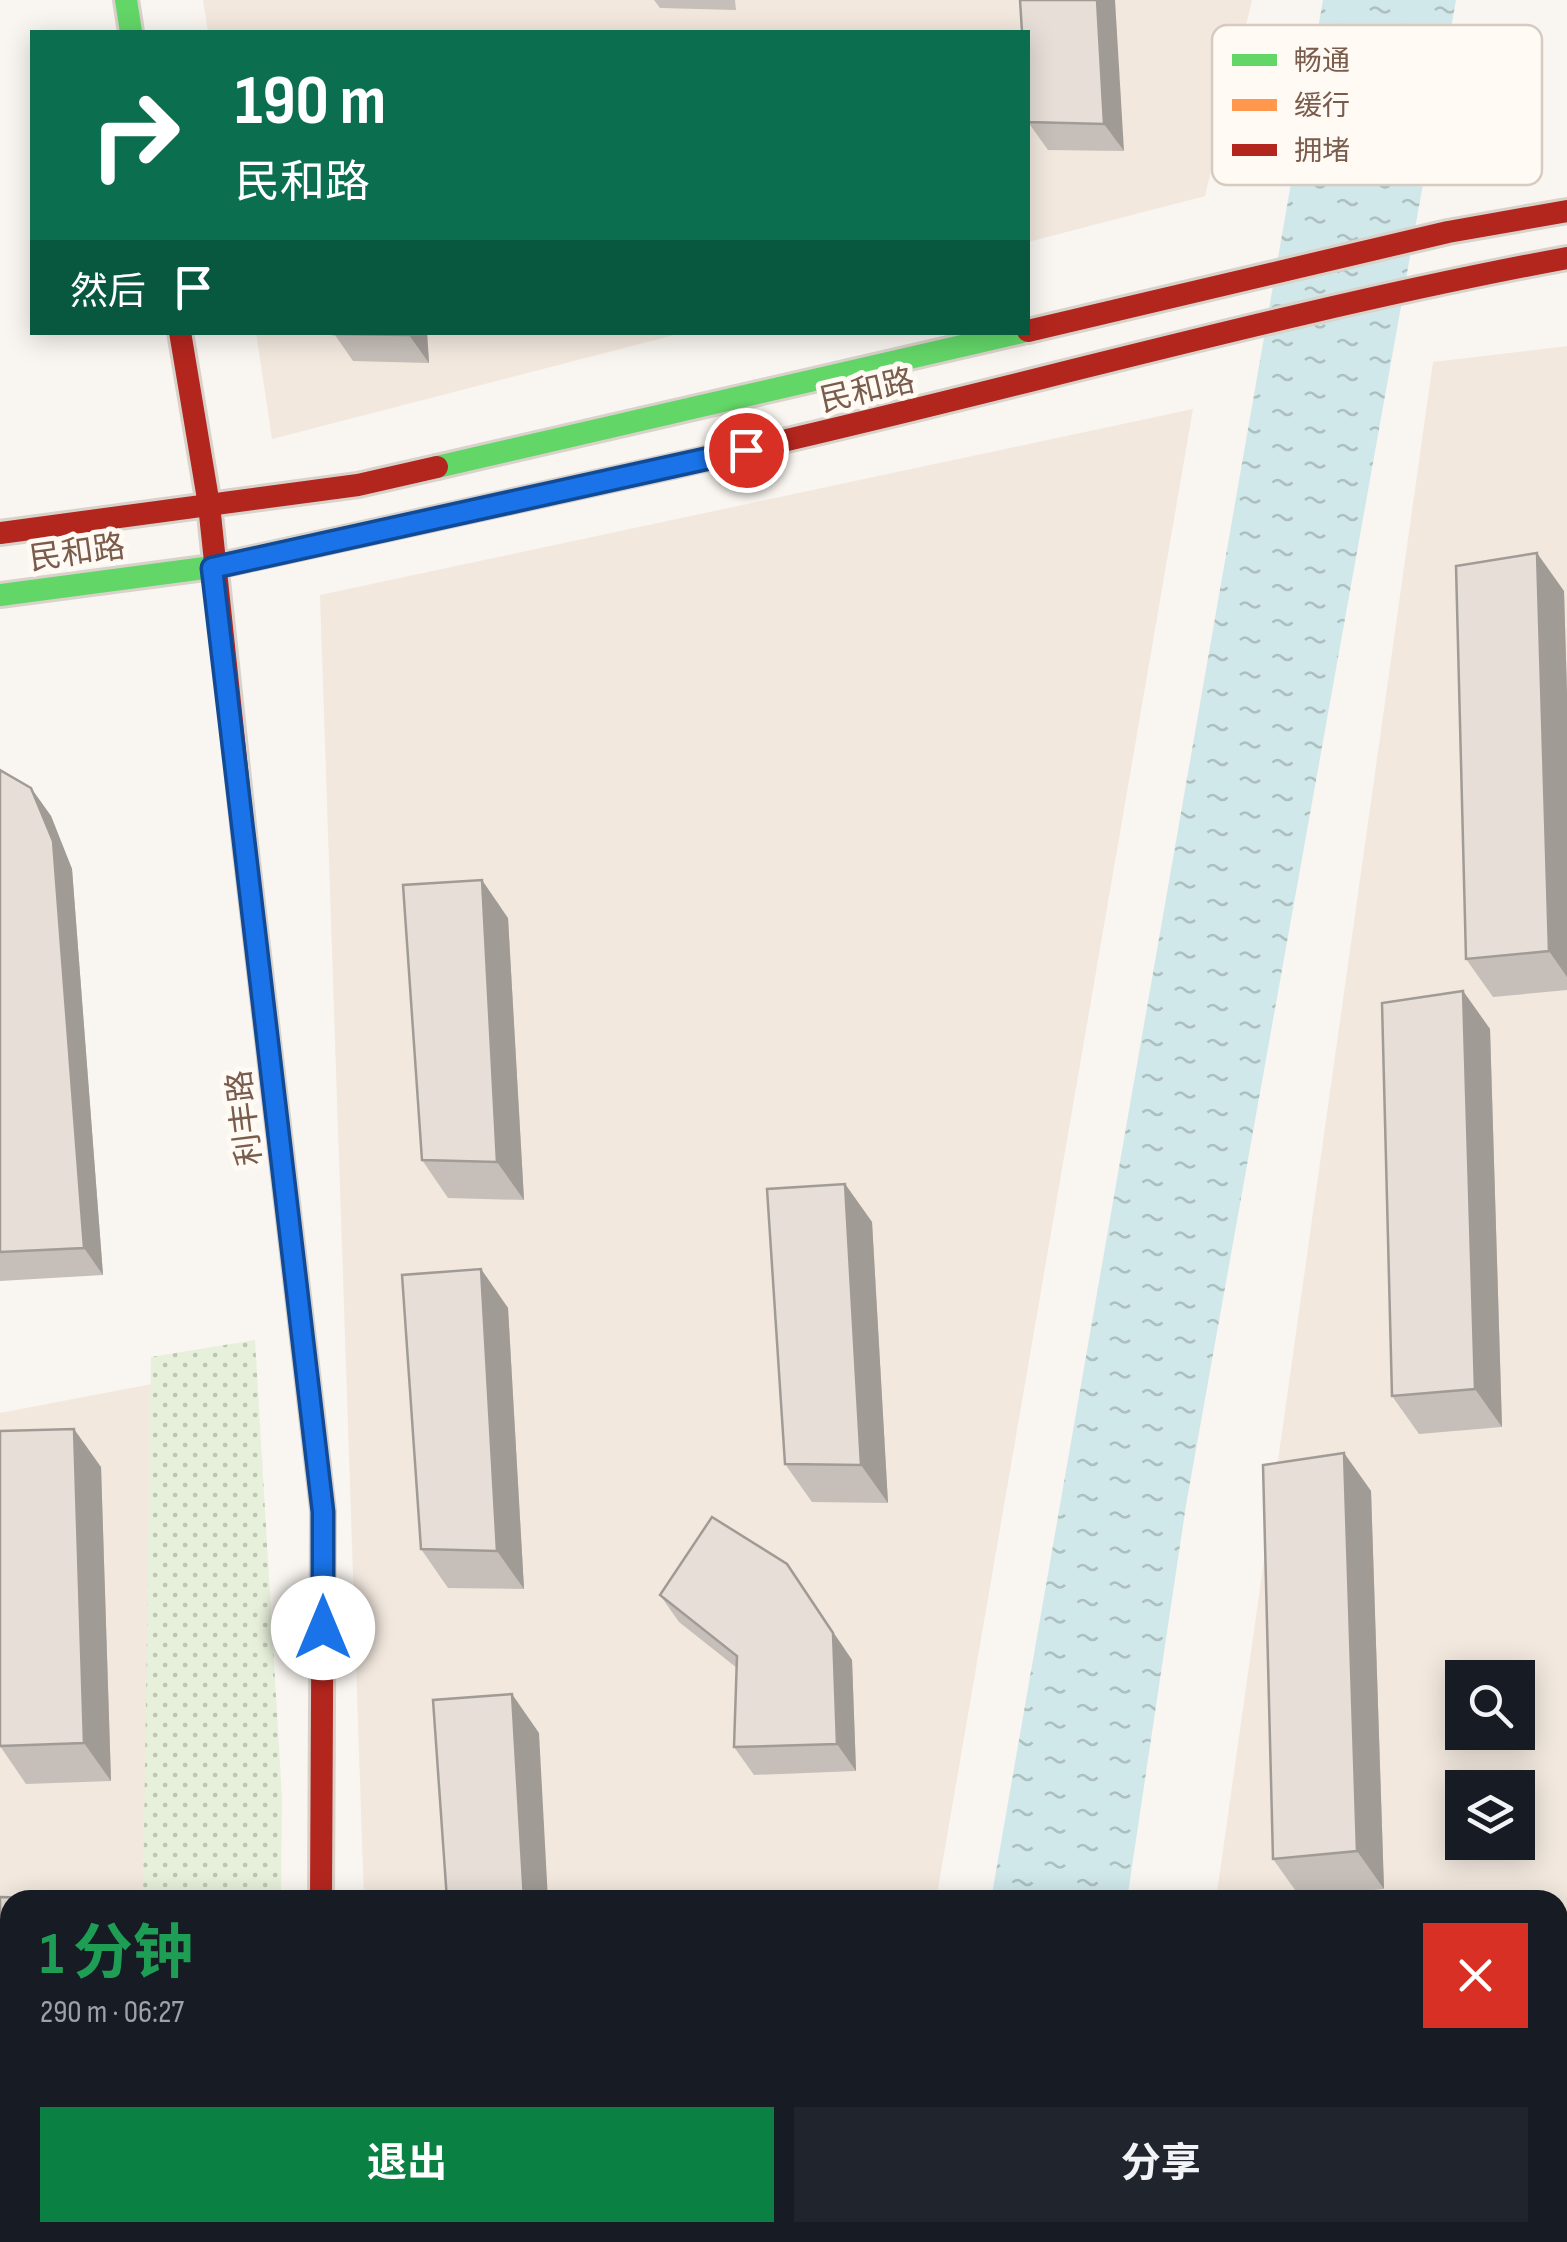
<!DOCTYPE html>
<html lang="zh">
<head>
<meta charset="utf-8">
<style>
  body { margin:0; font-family:"Sofia Sans Condensed","Noto Sans SC",sans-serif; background:#20242c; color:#f1f3f6; height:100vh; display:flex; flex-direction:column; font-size:38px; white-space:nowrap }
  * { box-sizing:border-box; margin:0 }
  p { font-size:32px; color:#9ea1a6 }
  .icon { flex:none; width:55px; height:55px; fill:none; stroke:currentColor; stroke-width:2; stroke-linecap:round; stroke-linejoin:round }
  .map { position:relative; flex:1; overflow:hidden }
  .sheet { position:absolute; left:0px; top:1890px; width:1568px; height:352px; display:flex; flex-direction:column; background:#171b24; border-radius:30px 30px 0 0; box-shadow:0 5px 25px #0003 }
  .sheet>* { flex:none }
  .top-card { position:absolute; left:30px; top:30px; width:1000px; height:305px; border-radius:0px; box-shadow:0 5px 25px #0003; background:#0b6e4f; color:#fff; overflow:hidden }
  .tools { position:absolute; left:1445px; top:1660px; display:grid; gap:20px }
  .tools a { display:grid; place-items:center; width:90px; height:90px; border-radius:0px; background:#171b24; box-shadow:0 5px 25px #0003; font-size:50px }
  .pin { position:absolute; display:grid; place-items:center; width:85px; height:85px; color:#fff; margin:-42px; border:5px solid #fff; border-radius:50%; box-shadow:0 2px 10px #0007 }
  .me { position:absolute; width:110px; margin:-55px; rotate:0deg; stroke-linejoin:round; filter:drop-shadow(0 0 8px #0008) }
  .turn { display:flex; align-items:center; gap:35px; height:210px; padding:0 40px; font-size:45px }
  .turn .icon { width:130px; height:130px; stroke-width:2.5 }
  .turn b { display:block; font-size:70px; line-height:85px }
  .then { display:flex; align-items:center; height:95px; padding:0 40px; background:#0003; gap:20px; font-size:38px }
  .round { display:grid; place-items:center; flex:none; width:105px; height:105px; border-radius:0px; background:#20242c }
  .summary { display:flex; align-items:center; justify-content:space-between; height:170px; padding:0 40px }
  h1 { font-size:60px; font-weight:700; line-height:75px; color:#1e9e55 }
  .cta { display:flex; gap:20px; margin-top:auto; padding:20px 40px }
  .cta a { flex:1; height:115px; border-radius:0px; background:#0b8043; color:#fff; font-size:40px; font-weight:700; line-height:115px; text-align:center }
  .cta a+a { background:#20242c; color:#f1f3f6 }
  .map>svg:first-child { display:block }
  .residential { fill:#f2e8de; fill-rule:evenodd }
  .grass { fill:url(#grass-dots) }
  .water { fill:url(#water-ripples) }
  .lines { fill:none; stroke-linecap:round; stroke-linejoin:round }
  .fast-casing { stroke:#d9d2cb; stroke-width:28 }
  .slow-casing { stroke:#d9d2cb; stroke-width:28 }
  .jam-casing { stroke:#d9d2cb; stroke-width:28 }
  .fast { stroke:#63d668; stroke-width:22 }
  .slow { stroke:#ff974d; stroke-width:22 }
  .jam { stroke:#b3261e; stroke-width:22 }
  .wall { fill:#c6bfb9 }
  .shaded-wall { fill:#a19b96 }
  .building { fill:#e6ded7; stroke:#a19b96; stroke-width:2.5 }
  .route-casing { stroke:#114b97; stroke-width:25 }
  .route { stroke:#1a73e8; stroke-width:18 }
  .labels { text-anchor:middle; stroke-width:10; stroke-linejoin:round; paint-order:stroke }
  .street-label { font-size:32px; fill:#7a5c4d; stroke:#fffaf3 }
  .key { fill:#fffaf3; stroke:#d7cbc1; stroke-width:2.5 }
  .key-label { font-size:28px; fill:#7a5c4d }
</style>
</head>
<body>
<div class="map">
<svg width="1567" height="2242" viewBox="0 0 1567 2242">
  <defs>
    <pattern id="grass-dots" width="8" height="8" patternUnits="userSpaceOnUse" patternTransform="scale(2.5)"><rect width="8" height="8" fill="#e7f0db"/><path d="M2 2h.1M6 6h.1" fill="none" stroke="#c0c6b4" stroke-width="1.8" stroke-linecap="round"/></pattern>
    <pattern id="water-ripples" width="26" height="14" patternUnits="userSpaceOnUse" patternTransform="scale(2.5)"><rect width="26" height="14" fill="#d0e8ea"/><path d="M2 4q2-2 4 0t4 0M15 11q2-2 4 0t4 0" fill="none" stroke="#aebfc0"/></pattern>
  </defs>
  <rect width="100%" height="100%" fill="#f9f5f0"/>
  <g class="residential">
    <polygon points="203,0 1252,0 1205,196 1028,242 1028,32 208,32"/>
    <polygon points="256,332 682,333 272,439"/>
    <path d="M1567,346v1700h-9v-146h-342l217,-1538zM1462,1678h56v54h-56zM1462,1788h56v54h-56z"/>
    <polygon points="1193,409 936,1900 364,1900 320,595"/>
    <polygon points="220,1371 202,1900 10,1900 10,2232 190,2233 190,2242 0,2242 0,1413"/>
    <polygon points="375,2233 879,2233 877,2242 376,2242"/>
  </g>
  <g class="grass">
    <polygon points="255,1340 282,1798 281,1900 143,1900 151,1357"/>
    <rect x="139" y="2233" width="139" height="9"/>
  </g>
  <g class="water">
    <polygon points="1323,0 1456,0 1186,1505 1127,1900 991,1900"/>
    <polygon points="933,2233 933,2232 1077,2233 1076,2242 931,2242"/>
  </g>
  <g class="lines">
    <g class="fast-casing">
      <g id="fast">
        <polyline points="126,0 131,32"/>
        <polyline points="437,467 1022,332"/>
        <polyline points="0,595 212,567 673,466"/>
        <polyline points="245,844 318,1467"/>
      </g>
    </g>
    <g class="slow-casing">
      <polyline id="slow" points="320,2232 320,2242"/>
    </g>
    <g class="jam-casing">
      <g id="jam">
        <polyline points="1028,331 1448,232 1567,211"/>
        <polyline points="180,332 209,505 245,844"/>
        <path d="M673,466c299,-65 593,-152 894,-208"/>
        <polyline points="0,533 358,485 437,467"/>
        <polyline points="318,1467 323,1511 321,1900"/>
      </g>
    </g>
    <use href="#fast" class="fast"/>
    <use href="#slow" class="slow"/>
    <use href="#jam" class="jam"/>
  </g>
  <g class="wall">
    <polygon points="654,0 735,0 736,10 660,8"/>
    <polygon points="1020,0 1124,151 1048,150 1028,122"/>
    <polygon points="333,332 427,332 429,363 353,361"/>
    <polygon points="1564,591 1567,694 1567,990 1493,997 1466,959"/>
    <polygon points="0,770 31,788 51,816 72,869 103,1275 0,1281"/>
    <polygon points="508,918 524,1200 448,1198 422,1160"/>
    <polygon points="1463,991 1490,1029 1502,1427 1419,1434 1392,1396"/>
    <polygon points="845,1184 872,1222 888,1503 812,1502 785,1464"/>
    <polygon points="481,1269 508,1308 524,1589 448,1588 421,1549"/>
    <polygon points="1344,1453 1371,1491 1384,1889 1300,1897 1273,1859"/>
    <polygon points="101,1467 111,1781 26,1784 0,1746"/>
    <polygon points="787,1564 852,1660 856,1771 754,1775 734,1747 737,1668 679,1622 660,1595"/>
  </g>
  <g class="shaded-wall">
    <polygon points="1097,0 1115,0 1124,151 1104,124"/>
    <polygon points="409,332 427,332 429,363 409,335"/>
    <polygon points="1537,553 1564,591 1567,694 1567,977 1549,951"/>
    <polygon points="31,788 51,816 72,869 103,1275 84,1248"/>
    <polygon points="482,880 508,918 524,1200 497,1162"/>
    <polygon points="1463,991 1490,1029 1502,1427 1475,1389"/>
    <polygon points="845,1184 872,1222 888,1503 861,1465"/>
    <polygon points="481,1269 508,1308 524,1589 497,1551"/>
    <polygon points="74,1429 101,1467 111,1781 84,1743"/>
    <polygon points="1344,1453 1371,1491 1384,1889 1357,1851"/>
    <polygon points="787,1564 852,1660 856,1771 837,1744"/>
    <polygon points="512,1694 539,1733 548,1900 524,1900"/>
    <rect x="73" y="2232" width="27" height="10"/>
    <polygon points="537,2232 561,2232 562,2242 537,2242"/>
  </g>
  <g class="building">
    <polygon points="1020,0 1097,0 1104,124 1028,122 1028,32 1022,32"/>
    <polygon points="333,332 409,332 409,335 333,334"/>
    <polygon points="1537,553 1549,951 1466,959 1456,566"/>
    <polygon points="0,770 31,788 53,841 84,1248 0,1252"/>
    <polygon points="482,880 497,1162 422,1160 403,885"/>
    <polygon points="1463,991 1475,1389 1392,1396 1382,1003"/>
    <polygon points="845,1184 861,1465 785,1464 767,1189"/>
    <polygon points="481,1269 497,1551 421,1549 402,1275"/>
    <polygon points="74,1429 84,1743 0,1746 0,1431"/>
    <polygon points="1344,1453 1357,1851 1273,1859 1263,1465"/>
    <polygon points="712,1517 787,1564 833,1633 837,1744 734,1747 737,1656 660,1595"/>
    <polygon points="512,1694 524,1900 447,1900 433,1700"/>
    <polygon points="0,1897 70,1899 70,1900 10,1900 10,2232 73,2232 73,2242 0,2242"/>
    <polygon points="459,2232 537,2232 537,2242 460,2242"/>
  </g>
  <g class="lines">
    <g class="route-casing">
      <polyline id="route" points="323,1628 323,1512 212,568 746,450"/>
    </g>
    <use href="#route" class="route"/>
  </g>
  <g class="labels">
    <g class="street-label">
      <text transform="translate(867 390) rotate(-13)" y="11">民和路</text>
      <text transform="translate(77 552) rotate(-8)" y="11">民和路</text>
      <text transform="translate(244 1118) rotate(-97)" y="11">利丰路</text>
    </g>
  </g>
  <rect x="1212" y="25" width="330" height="160" rx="15" class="key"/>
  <rect x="1232" y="54" width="45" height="12" fill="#63d668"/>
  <rect x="1232" y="99" width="45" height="12" fill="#ff974d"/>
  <rect x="1232" y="144" width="45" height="12" fill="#b3261e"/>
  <g class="key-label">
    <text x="1294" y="70">畅通</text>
    <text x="1294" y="115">缓行</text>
    <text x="1294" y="160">拥堵</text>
  </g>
</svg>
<div class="tools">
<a><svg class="icon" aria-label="search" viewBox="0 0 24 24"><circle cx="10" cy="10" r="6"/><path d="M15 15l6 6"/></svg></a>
<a><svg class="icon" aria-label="layers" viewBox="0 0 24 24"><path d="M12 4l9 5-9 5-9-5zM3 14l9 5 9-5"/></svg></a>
</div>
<div class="pin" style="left:746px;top:450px;background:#d93025"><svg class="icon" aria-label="arrive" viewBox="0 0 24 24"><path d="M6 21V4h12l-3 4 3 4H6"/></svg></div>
<svg class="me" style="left:323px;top:1628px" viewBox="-20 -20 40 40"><circle r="19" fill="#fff"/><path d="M0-13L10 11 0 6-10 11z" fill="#1a73e8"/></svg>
<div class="top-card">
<div class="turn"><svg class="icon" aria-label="right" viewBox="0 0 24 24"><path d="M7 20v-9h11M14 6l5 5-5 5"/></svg><div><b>190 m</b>民和路</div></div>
<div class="then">然后<svg class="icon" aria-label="arrive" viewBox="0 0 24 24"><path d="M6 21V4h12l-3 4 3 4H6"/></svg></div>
</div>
<section class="sheet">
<div class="summary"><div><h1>1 分钟</h1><p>290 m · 06:27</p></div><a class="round" style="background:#d93025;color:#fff"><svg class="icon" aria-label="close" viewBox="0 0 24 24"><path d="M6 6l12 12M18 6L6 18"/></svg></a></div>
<div class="cta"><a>退出</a><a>分享</a></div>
</section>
</div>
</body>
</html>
